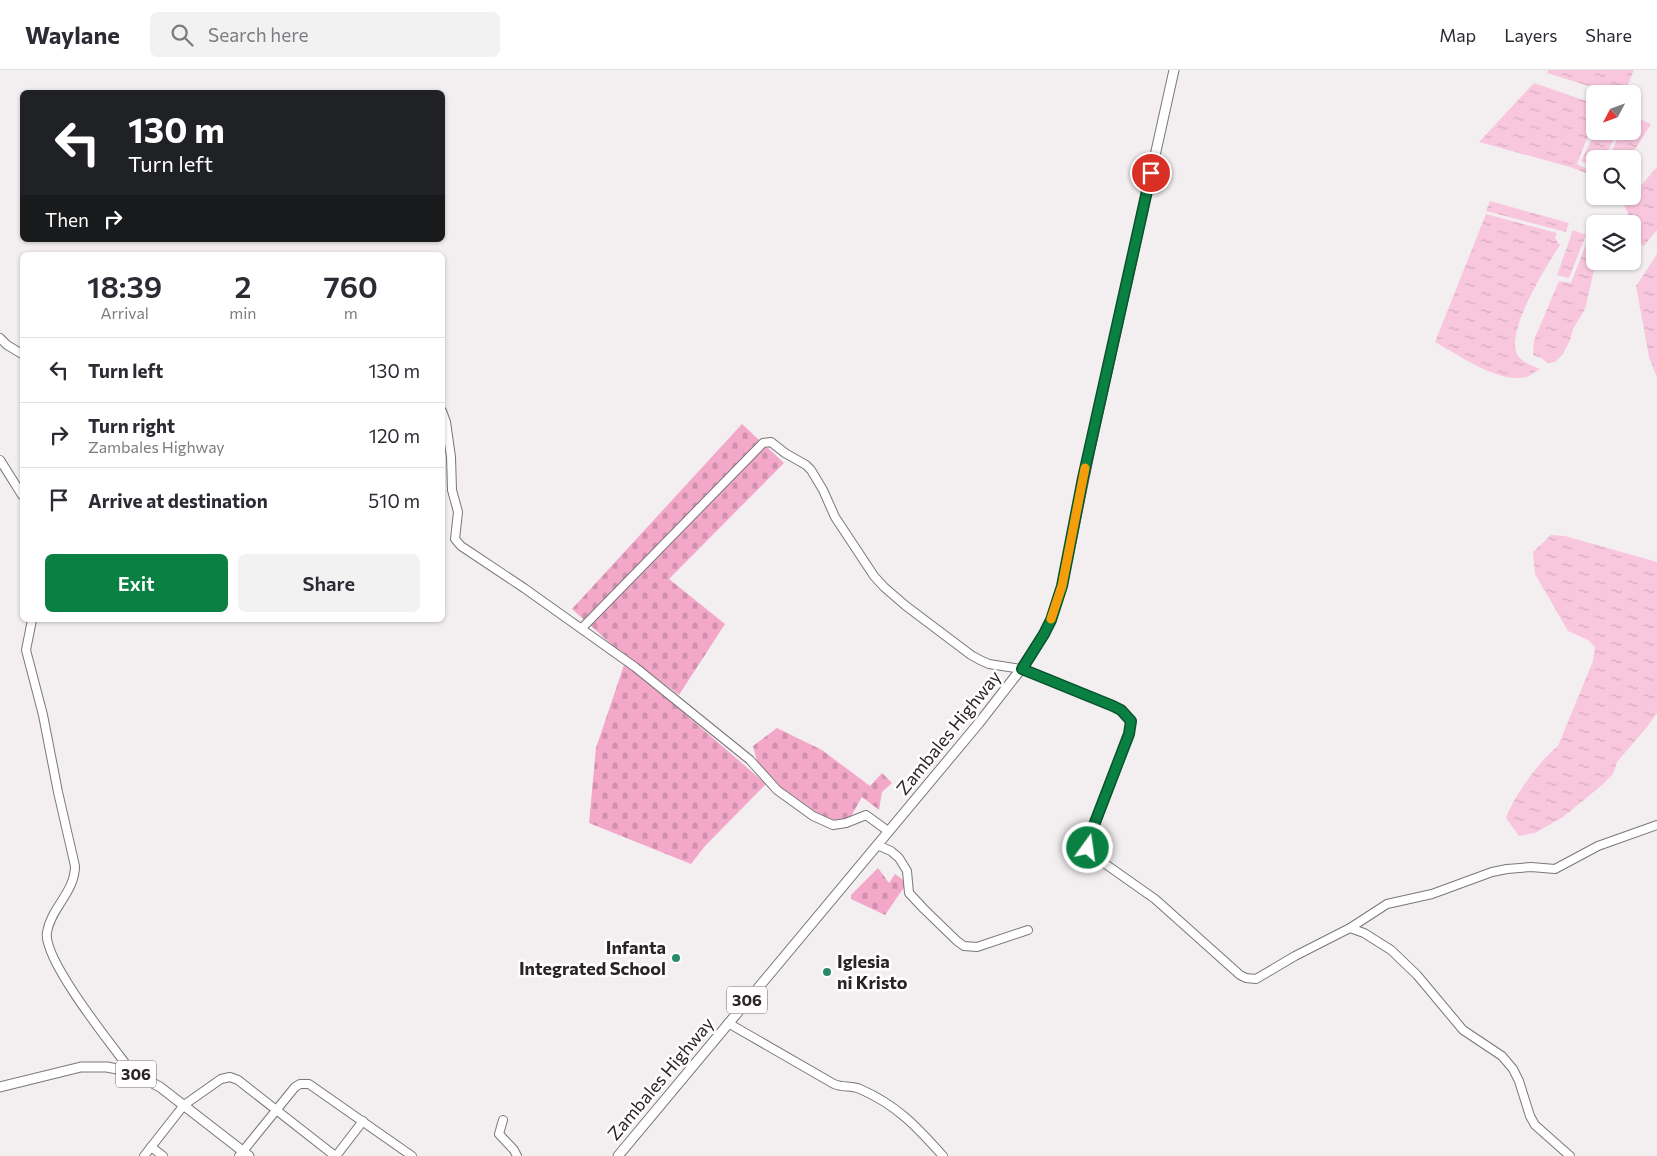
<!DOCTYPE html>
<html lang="en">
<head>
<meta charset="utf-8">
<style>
  body { margin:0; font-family:Commissioner,sans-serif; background:#f2f2f3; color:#2b2b33; height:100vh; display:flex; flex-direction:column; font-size:19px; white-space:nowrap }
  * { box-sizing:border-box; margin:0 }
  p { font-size:16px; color:#7c7c81 }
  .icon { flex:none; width:28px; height:28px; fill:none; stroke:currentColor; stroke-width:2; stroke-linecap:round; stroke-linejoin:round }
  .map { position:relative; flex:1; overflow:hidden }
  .drawer { position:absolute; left:20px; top:182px; width:425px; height:370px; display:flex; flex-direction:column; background:#fff; border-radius:8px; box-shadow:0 1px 4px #0004 }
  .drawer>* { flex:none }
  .guide { position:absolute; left:20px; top:20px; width:425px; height:152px; border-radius:8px; box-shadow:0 1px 4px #0004; background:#202124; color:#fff; overflow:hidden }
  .needle { width:32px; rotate:229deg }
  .tools { position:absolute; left:1586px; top:15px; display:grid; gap:10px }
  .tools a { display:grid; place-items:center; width:55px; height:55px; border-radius:8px; background:#fff; box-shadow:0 1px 4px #0004; font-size:25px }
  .pin { position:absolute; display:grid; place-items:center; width:42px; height:42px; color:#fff; margin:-21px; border:2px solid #fff; border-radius:50%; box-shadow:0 1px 5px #0007 }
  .me { position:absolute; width:55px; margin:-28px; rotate:14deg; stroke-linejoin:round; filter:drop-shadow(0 0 4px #0008) }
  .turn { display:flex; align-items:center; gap:18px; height:105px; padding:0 25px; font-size:22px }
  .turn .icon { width:65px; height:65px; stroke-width:2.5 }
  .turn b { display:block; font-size:35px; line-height:42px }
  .then { display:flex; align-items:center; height:48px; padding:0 25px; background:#0003; gap:10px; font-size:19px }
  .eta { display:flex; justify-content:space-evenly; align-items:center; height:85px; text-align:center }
  .eta b { font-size:30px; font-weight:600; line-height:35px }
  .primary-button { display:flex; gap:10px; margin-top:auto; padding:10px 25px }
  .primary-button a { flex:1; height:58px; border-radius:8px; background:#0b8043; color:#fff; font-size:20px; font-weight:600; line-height:58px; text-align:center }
  .primary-button a+a { background:#f2f2f3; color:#2b2b33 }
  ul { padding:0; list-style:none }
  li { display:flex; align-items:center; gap:15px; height:65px; padding:0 25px; border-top:1px solid #e1e1e2 }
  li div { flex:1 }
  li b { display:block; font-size:19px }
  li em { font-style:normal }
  header { display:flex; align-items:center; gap:30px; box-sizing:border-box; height:70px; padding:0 25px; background:#fff; border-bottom:1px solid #e1e1e2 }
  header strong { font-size:24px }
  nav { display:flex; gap:28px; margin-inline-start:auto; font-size:18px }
  .search { width:350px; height:45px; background:#f2f2f3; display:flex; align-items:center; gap:12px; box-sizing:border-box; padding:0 18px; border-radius:8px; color:#7c7c81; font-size:19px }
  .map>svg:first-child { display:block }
  .cemetery { fill:url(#cemetery-stones) }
  .water { fill:url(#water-ripples) }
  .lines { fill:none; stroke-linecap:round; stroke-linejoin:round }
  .minor-casing { stroke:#7a7778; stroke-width:10 }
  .major-casing { stroke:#7a7778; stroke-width:11 }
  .minor { stroke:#fff; stroke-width:8 }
  .major { stroke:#fff; stroke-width:9 }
  .route-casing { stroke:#07532c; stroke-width:12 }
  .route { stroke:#0b8043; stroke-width:9 }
  .slow { stroke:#f59e0b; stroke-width:9 }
  .poi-dot { fill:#278b66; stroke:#fffdfe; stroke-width:2 }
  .labels { text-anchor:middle; stroke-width:5; stroke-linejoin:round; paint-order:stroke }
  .shield { fill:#fffdfe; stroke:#686667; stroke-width:1 }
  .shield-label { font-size:16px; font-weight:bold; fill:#272526 }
  .street-label { font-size:18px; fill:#272526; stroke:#fffdfe }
  .poi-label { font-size:18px; font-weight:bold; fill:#272526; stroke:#fffdfe; text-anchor:end }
</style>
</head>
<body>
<header>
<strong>Waylane</strong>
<div class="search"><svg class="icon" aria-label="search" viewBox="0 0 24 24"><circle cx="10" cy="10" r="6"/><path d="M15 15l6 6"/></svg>Search here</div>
<nav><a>Map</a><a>Layers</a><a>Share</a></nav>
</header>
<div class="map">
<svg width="1657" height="1086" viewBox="0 0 1657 1086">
  <defs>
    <pattern id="cemetery-stones" width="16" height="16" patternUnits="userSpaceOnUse" patternTransform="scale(1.25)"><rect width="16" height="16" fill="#f3a8ca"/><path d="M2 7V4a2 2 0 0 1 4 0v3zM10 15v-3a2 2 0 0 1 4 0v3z" fill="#d090ad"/></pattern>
    <pattern id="water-ripples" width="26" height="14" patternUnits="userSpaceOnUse" patternTransform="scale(1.25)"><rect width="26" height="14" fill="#f9c7dd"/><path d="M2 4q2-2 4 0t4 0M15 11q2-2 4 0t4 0" fill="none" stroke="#d5abbe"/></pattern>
  </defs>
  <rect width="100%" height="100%" fill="#f3eff1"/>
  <g class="cemetery">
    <polygon points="742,354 784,393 669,509 725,554 679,625 610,573 572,539"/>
    <polygon points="625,592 766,714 705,776 691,794 589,753 596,678"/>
    <polygon points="777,658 822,680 870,716 882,703 892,713 882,722 879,740 862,727 850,748 833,750 823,747 779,716 757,691 753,676"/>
    <polygon points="878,798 889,813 895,804 907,813 885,845 851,829 851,825"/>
  </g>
  <g class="water">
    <polygon points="1548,0 1634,0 1624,24 1614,24 1547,3"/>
    <polygon points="1534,13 1595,34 1595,47 1577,94 1589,100 1586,103 1570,97 1479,72"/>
    <polygon points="1633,46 1651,54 1629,89 1608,89 1621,61 1632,61"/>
    <polygon points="1596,61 1618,61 1604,89 1595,89 1595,98 1581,91"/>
    <polygon points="1657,97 1657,160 1643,177 1624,135"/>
    <polygon points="1490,131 1569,153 1566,162 1486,141"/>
    <path d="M1486,144l71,19 -2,5 5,7c-14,22 -51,80 -44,106 2,10 15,14 24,18 -5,2 -9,7 -14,8 -27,7 -67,-22 -91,-35z"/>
    <polygon points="1573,160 1586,165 1569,208 1557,205"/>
    <polygon points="1586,174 1595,177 1595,196 1585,239 1573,259 1570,270 1563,284 1555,292 1548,293 1541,288 1533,285 1534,270 1559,211 1571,213"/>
    <polygon points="1657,184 1657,308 1649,287 1636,216"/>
    <path d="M1551,465l14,1 92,26v151l-10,14 -30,35 -4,12 -12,12 -38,31 -28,16 -16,3 -13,-18c8,-22 33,-57 52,-72l35,-85 2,-14 -7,-7 -20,-9 -33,-57 -2,-22z"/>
  </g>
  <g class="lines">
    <g class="minor-casing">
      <g id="minor">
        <polyline points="0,268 7,275 22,284"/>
        <polyline points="442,341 446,352 451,387 452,420 458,442 455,469 461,476 524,518 635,597 750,690 777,720 813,746 833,755 846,753 866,745 888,761"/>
        <polyline points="0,390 22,425"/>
        <path d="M32,550l-6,30 17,65 15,77 17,74c0,26 -24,42 -28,66 -5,27 67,116 85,140"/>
        <polyline points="582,558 763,373 771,372 785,383 806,395 811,400 823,420 835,447 874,506 884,517 906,536 971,585 980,590 989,594 1021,599 1051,610 1113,636 1121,641 1131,651 1129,664 1088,773 1088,778 1094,786 1155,829 1240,905 1246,908 1256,909 1295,886 1350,858 1364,863 1391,880 1417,905 1463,960 1502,986 1513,999 1519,1011 1530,1046 1535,1055 1570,1086"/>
        <polyline points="877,775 891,781 899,788 907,801 909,823 924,839 957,871 964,876 977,877 1028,860"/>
        <polyline points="1350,858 1387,834 1432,824 1492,802 1507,799 1531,797 1555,799 1598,776 1657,755"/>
        <path d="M728,953l106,61c9,4 17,1 26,5 37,16 57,38 83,67"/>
        <polyline points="503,1050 499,1064 514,1080 517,1086"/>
        <polyline points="151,1077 163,1086"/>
        <polyline points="144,1086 184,1035 221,1009 230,1007 238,1010 335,1086"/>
        <polyline points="239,1086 295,1017 300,1014 309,1014 412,1086"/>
        <polyline points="336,1086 363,1051"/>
      </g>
    </g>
    <g class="major-casing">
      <g id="major">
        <polyline points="0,1017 81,997 107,997 132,1002 160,1017 249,1086"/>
        <polyline points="618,1086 979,653 1021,599 1044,564 1051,550 1062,516 1090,379 1174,0"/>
      </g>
    </g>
    <use href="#minor" class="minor"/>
    <use href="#major" class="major"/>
  </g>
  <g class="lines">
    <g class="route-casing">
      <polyline id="route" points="1088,778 1089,768 1129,664 1131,651 1121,640 1113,636 1022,599 1044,564 1051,550 1062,516 1083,408 1151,103"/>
    </g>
    <use href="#route" class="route"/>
    <polyline class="slow" points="1051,549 1062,516 1085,398"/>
  </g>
  <g class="poi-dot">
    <circle cx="676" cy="888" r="5"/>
    <circle cx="827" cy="902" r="5"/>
  </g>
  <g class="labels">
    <g class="shield">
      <rect x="727" y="916.5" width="40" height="27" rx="4"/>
      <rect x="116" y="990.5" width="40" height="27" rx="4"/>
    </g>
    <g class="shield-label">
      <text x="747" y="936">306</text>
      <text x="136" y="1010">306</text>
    </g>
    <g class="street-label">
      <text transform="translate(949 663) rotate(-51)" y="6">Zambales Highway</text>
      <text transform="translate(661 1009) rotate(-50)" y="6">Zambales Highway</text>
    </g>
    <g class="poi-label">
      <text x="666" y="884">Infanta<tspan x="666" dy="21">Integrated School</tspan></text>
      <text x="837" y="898" text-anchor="start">Iglesia<tspan x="837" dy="21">ni Kristo</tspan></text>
    </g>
  </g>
</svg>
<div class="tools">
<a><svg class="needle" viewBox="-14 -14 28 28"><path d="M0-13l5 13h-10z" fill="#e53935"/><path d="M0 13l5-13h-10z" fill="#7c7c81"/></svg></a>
<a><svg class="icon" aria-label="search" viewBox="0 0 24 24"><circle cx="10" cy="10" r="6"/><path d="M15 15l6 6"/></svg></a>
<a><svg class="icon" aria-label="layers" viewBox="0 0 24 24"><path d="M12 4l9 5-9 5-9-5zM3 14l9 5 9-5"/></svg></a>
</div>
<div class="pin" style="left:1151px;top:103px;background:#d93025"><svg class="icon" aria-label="arrive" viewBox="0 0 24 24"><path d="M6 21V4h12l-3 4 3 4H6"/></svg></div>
<svg class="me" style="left:1088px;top:778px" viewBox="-20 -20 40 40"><circle r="17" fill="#0b8043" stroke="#fff" stroke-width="3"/><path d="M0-11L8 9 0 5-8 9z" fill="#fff"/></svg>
<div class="guide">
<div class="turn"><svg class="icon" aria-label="left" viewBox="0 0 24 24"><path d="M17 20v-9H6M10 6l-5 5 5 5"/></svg><div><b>130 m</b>Turn left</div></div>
<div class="then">Then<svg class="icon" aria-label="right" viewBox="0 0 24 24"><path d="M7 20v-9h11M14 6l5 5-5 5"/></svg></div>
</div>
<section class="drawer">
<div class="eta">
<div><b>18:39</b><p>Arrival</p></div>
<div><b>2</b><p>min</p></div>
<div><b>760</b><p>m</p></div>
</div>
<ul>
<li><svg class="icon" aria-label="left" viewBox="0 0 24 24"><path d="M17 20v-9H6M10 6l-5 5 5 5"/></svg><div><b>Turn left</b></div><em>130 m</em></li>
<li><svg class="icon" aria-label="right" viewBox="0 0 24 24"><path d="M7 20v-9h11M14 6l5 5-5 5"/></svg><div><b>Turn right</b><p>Zambales Highway</p></div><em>120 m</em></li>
<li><svg class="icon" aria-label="arrive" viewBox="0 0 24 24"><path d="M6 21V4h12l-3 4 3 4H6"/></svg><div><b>Arrive at destination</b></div><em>510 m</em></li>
</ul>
<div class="primary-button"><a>Exit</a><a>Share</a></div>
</section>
</div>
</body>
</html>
